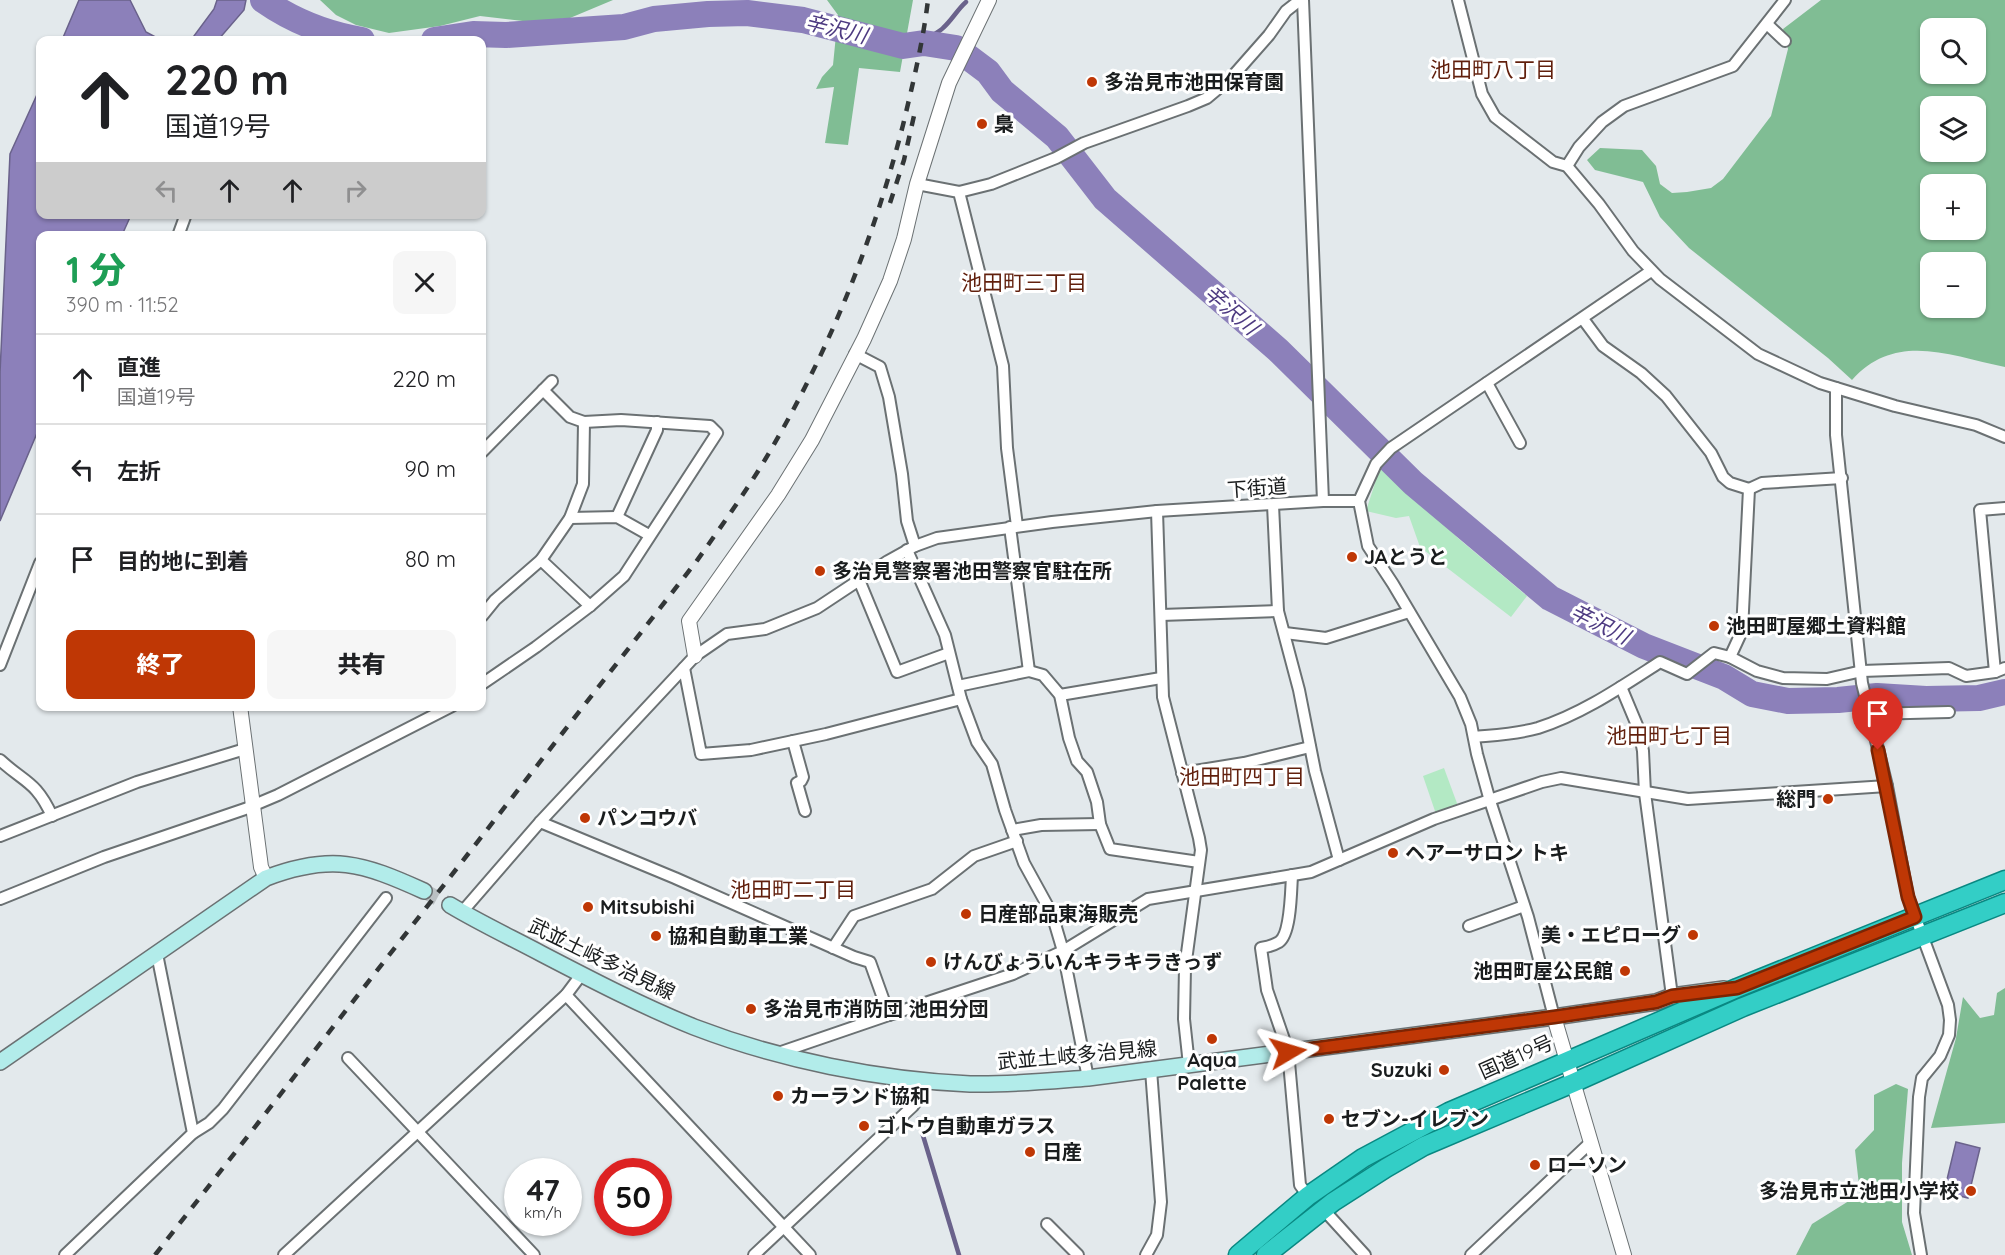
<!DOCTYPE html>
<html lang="ja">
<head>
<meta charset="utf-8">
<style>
  body { margin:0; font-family:Quicksand,"Noto Sans JP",sans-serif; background:#f6f6f6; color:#202124; height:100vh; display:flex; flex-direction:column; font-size:22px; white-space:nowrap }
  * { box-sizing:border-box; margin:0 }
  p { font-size:20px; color:#757577 }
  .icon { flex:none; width:33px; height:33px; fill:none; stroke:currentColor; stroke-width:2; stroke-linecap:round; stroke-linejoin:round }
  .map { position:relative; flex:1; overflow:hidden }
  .details { position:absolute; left:36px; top:231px; width:450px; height:480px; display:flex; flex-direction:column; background:#fff; border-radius:12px; box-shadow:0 2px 4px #0004 }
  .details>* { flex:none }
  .guide { position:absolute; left:36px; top:36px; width:450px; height:183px; border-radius:12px; box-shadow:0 2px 4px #0004; background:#fff; color:#202124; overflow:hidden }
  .controls { position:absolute; left:1920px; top:18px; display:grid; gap:12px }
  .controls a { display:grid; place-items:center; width:66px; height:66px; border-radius:12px; background:#fff; box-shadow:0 2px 4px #0004; font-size:30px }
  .speed { position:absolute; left:504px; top:1158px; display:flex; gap:12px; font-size:30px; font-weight:700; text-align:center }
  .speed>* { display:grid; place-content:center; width:78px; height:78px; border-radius:50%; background:#fff; box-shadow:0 2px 4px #0004; line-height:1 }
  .speed small { font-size:15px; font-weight:400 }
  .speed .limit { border:9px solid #d22; background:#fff; color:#111 }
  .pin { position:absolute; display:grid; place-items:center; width:51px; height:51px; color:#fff; margin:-62px -26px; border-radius:50% 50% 50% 0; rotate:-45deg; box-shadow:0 0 6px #0007 }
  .pin .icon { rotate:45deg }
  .me { position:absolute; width:66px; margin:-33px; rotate:83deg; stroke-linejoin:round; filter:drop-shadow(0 0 4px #0008) }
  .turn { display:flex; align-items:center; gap:21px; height:126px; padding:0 30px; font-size:27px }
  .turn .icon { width:78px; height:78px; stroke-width:2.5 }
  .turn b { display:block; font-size:42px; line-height:51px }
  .lanes { display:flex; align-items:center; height:57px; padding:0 30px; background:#0003; justify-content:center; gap:30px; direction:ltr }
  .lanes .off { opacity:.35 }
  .round { display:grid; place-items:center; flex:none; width:63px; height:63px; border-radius:12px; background:#f6f6f6 }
  .overview { display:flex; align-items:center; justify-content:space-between; height:102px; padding:0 30px }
  h1 { font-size:36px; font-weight:800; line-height:45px; color:#1e9e55 }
  .cta { display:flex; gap:12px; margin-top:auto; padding:12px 30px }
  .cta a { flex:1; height:69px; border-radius:12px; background:#bf3705; color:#fff; font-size:24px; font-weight:800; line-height:69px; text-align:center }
  .cta a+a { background:#f6f6f6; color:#202124 }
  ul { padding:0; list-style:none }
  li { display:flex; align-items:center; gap:18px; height:90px; padding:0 30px; border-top:2px solid #e0e0e0 }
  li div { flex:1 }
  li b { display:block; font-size:22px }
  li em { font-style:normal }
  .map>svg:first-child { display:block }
  .green { fill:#b3e9c4 }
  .forest { fill:#80bd94; fill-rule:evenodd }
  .water { fill:#8c80ba; stroke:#6a628b; stroke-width:1.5 }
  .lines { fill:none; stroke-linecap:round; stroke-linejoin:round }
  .stream { stroke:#6a628b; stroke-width:4.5 }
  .river { stroke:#8c80ba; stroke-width:26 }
  .secondary-tunnel { stroke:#bbc0c3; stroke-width:15; stroke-dasharray:15 8; stroke-linecap:butt }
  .minor-casing { stroke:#6b7173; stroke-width:14 }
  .tertiary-casing { stroke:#6b7173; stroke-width:16 }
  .secondary-casing { stroke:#6b7173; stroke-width:18 }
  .trunk-casing { stroke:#098882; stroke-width:21 }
  .minor { stroke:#fff; stroke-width:10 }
  .tertiary { stroke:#fff; stroke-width:14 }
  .secondary { stroke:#b2ecea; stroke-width:15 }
  .trunk { stroke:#33cec6; stroke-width:18 }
  .rail { stroke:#323637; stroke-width:4.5; stroke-dasharray:10 10; stroke-linecap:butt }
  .route-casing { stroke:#7c2403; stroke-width:15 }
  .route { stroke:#bf3705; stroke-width:10 }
  .poi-dot { fill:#bf3705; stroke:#fff; stroke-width:2 }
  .labels { text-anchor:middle; stroke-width:6; stroke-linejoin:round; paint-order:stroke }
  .poi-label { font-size:20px; font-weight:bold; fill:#1a1d1e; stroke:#fff; text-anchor:start }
  .street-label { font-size:20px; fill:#1a1d1e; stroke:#fff }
  .water-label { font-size:21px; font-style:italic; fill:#4d3a81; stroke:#fff }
  .neighbourhood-label { font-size:21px; fill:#611f0c; stroke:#fff }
</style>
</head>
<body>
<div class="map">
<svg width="2005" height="1255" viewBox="0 0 2005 1255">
  <rect width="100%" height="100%" fill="#e3e9ec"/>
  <g class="green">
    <polygon points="1383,466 1459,539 1527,596 1511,617 1420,547 1409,516 1396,518 1366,511 1377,477"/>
    <polygon points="1444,768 1458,806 1436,814 1423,776"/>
  </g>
  <g class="forest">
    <polygon points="320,0 613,0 570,18 531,22 480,16 440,26 389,33 356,25 336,15"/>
    <polygon points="827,0 913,0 900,72 859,68 848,145 825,143 834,87 816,89 822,77 833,65 838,15"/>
    <path d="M1821,0h184v367c-55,-11 -109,-36 -153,13l-24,-22 -139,-110 -29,-31 -17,-35 -48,-12 -8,-10 13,-12 42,2 14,16 4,18 12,9 15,-1 24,-4 12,-9 48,-63 17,-67 -5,-20zM1930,28h46v46h-46zM1930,106h46v46h-46zM1930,184h46v46h-46zM1930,262h46v46h-46z"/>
    <polygon points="2005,988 2005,1123 1931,1128 1956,1038 1963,997 1980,1018 1994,1015 1997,993"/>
    <polygon points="1896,1084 1908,1089 1902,1163 1902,1222 1912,1255 1796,1255 1812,1224 1860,1194 1855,1150 1874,1130 1874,1095"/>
  </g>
  <g class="water">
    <polygon points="79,0 130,0 146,32 161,40 62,40"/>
    <polygon points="217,0 246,0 244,10 218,40 191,40 214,9"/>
    <polygon points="40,88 40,214 131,215 122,235 40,236 40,426 0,521 0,373 10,154"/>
    <polygon points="1956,1142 1980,1148 1968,1198 1944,1192"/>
  </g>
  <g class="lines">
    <g class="stream">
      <path d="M924,43c4,-7 13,-9 19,-15 9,-8 14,-18 23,-26"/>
      <polyline points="918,1119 959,1255"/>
    </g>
    <g class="river">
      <path d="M263,0c30,21 63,34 99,40"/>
      <polyline points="434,40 473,34 506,35 624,27 654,19 708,14 747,13 803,20 903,46 924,43 956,48 988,72 1002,91 1057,137 1105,199 1278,350 1413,483 1550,598 1644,646 1724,677 1752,694 1788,701 1838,700 1877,696 1926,699 1979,698 2005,692"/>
    </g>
    <polyline class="secondary-tunnel" points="424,891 450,905"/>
    <g class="minor-casing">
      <g id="minor">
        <polyline points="1303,0 1323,501"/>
        <polyline points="1458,0 1482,94 1495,117 1553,162 1567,166 1599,204 1633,251 1660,279 1758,354 1820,383 1895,406 1976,425 2005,437"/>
        <polyline points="1767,24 1785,41"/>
        <polyline points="1567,166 1579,147 1602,122 1624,106 1733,66 1785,0"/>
        <polyline points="917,184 959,192 1003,366 1007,448 1017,526"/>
        <polyline points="959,192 991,184 1056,158 1084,143 1188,106 1207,98 1232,77 1269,35 1286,11 1300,0"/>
        <polyline points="178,236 186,214"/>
        <polyline points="1583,319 1603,346 1641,373 1666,396 1711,453 1723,477 1730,483 1749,489 1742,631 1730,657 1757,671 1783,678 1827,679 1862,671 1949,668 1966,676 1995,672 2005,668"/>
        <polyline points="855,354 880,367 889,397 902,474 907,521 915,546"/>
        <polyline points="1487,383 1520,443"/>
        <polyline points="1836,388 1836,435 1862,683 1887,786 1908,897 1948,1005 1950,1020 1949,1035 1940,1056 1922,1078 1919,1097 1914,1213 1921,1255"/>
        <polyline points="482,452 552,381"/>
        <polyline points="1749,489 1762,483 1842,478"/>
        <polyline points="1273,505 1278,611 1299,690 1315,771 1339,860"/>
        <polyline points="1157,511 1163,697 1199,838 1201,850 1185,968 1184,1019 1189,1065"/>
        <polyline points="617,517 657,430 657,422"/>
        <polyline points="570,518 617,517 649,535"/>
        <polyline points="1010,527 1029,671"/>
        <polyline points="907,550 945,635 961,699 977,742 992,764 1005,810 1024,863 1052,914 1063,951 1088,1078"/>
        <polyline points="541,560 590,606"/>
        <polyline points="859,580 897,672 949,653"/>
        <polyline points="1161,615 1278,611"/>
        <polyline points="482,616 495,600 541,560 570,518 583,484 584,422"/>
        <polyline points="1285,633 1326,638 1409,612"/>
        <polyline points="0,665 40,563"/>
        <polyline points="684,668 701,754 751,750 826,734 961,699"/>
        <polyline points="1995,672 1980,510 2005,508"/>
        <polyline points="482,684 536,647 590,606 624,576 717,433 710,426 621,420 584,422 570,417 543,390"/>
        <polyline points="958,686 1029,671 1043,675 1060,695 1069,738 1077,761 1087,772 1097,802 1100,824 1110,849 1199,862"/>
        <polyline points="1621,687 1639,730 1643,751 1645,793 1672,996"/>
        <polyline points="1060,695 1161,678"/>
        <polyline points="1870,714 1949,712"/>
        <path d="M1474,737c21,-2 43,-3 64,-9 44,-14 83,-41 122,-66l27,12 27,-21 16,4"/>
        <polyline points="793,741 803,777 801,781 797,783 805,811"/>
        <path d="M0,760c25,23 36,21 52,56"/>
        <polyline points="1182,773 1244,763 1310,747"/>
        <polyline points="540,822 675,878 854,957 870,962 889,1015 778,1053"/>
        <polyline points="1012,830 1041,825 1100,824"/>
        <polyline points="0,836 137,782 245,749"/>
        <path d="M1292,875c-1,15 -1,59 -13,67 -5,3 -12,5 -18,6l6,42 21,61 12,134 8,11"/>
        <polyline points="0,899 104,857 245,809 278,795 452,706"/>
        <polyline points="462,912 540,822 695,656 727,634 765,629 817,608 888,561 915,546 937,538 1052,522 1157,511 1323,501 1359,501"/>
        <polyline points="1469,926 1524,906"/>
        <polyline points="833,948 854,916 932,889 974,856 1017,841"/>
        <polyline points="566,995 810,1255"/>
        <polyline points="889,1015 1013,974 1063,951 1148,899 1311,872 1434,819 1542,782 1561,778 1688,799 1887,786"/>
        <polyline points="1554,1017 1528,917 1490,801 1477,754 1471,724 1460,697 1393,584 1368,546 1359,501 1376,464 1391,448 1651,271"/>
        <polyline points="348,1058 534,1255"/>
        <polyline points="193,1133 209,1123 223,1109 386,898"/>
        <polyline points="1323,1209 1365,1255"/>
        <polyline points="1047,1224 1078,1255"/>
        <polyline points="65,1255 193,1133 157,954"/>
        <polyline points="284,1255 566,995 581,975"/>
        <polyline points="754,1255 913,1106 920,1096 920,1079"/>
        <polyline points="1146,1255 1157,1235 1161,1202 1151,1070"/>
        <polyline points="1471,1255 1590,1143"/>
      </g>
    </g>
    <g class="tertiary-casing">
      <g id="tertiary">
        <polyline points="695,656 689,621 778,495 812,440 864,339 890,281 904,239 917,184 949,83 989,0"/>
        <polyline points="240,706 261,867 266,878"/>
        <polyline points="1554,1017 1624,1255"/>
      </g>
    </g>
    <g class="secondary-casing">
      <g id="secondary">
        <path d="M450,905c30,18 62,33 92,49 50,26 100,52 152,73 86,33 185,53 276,57 40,1 79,-3 118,-6l466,-61 102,-15 16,-6 52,-7"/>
        <path d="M0,1062l266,-184c66,-25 96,-15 158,13"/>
      </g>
    </g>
    <g class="trunk-casing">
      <g id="trunk">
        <polyline points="1238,1255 1308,1196 1363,1158 1449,1112 1737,988 2005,880"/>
        <polyline points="1266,1255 1333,1202 1386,1168 1424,1146 1573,1083 1743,1007 2005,903"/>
      </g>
    </g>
    <use href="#minor" class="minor"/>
    <use href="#tertiary" class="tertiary"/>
    <use href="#secondary" class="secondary"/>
    <use href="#trunk" class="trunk"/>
    <g class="rail">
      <polyline points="890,203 904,160 916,107"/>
      <path d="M155,1255l541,-693c22,-31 44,-62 64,-94 65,-107 112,-222 143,-343 10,-42 20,-83 25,-125"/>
    </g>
  </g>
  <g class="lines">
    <g class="route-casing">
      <polyline id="route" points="1288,1052 1554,1017 1656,1002 1672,996 1737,988 1915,917 1908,897 1878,750"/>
    </g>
    <use href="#route" class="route"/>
  </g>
  <g class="poi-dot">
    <circle cx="1092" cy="82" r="6"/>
    <circle cx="982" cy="124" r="6"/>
    <circle cx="1352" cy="557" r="6"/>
    <circle cx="820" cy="571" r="6"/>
    <circle cx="1714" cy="626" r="6"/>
    <circle cx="1828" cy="799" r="6"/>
    <circle cx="585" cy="818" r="6"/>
    <circle cx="1393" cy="853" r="6"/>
    <circle cx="588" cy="907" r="6"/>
    <circle cx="966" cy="914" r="6"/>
    <circle cx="1693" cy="935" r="6"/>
    <circle cx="656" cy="936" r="6"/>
    <circle cx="931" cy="962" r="6"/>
    <circle cx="1625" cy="971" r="6"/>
    <circle cx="751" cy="1009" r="6"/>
    <circle cx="1212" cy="1039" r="6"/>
    <circle cx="1444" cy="1070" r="6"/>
    <circle cx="778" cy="1096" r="6"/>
    <circle cx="1329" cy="1119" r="6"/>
    <circle cx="864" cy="1126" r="6"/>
    <circle cx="1030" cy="1152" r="6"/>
    <circle cx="1535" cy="1165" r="6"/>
    <circle cx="1971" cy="1191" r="6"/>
  </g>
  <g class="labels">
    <g class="poi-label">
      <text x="1104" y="89">多治見市池田保育園</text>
      <text x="994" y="131">梟</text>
      <text x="1364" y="564">JAとうと</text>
      <text x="832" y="578">多治見警察署池田警察官駐在所</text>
      <text x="1726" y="633">池田町屋郷土資料館</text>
      <text x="1816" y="806" text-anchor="end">総門</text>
      <text x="597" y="825">パンコウバ</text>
      <text x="1405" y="860">ヘアーサロン トキ</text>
      <text x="600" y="914">Mitsubishi</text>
      <text x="978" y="921">日産部品東海販売</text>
      <text x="1681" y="942" text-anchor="end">美・エピローグ</text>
      <text x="668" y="943">協和自動車工業</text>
      <text x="943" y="969">けんびょういんキラキラきっず</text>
      <text x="1613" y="978" text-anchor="end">池田町屋公民館</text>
      <text x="763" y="1016">多治見市消防団 池田分団</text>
      <text x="1212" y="1067" text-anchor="middle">Aqua<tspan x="1212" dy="23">Palette</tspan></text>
      <text x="1432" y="1077" text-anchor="end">Suzuki</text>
      <text x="790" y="1103">カーランド協和</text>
      <text x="1341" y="1126">セブン-イレブン</text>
      <text x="876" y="1133">ゴトウ自動車ガラス</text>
      <text x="1042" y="1159">日産</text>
      <text x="1547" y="1172">ローソン</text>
      <text x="1959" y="1198" text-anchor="end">多治見市立池田小学校</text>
    </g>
    <g class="street-label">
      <text transform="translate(1257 488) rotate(-4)" y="7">下街道</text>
      <text transform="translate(602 959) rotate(26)" y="7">武並土岐多治見線</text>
      <text transform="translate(1077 1055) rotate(-5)" y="7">武並土岐多治見線</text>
      <text transform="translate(1516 1057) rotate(-24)" y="7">国道19号</text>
    </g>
    <g class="water-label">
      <text transform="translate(836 29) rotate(14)" y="7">辛沢川</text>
      <text transform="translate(1231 310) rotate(41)" y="7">辛沢川</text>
      <text transform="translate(1600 624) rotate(27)" y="7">辛沢川</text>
    </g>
    <g class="neighbourhood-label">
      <text x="1493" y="77">池田町八丁目</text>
      <text x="1024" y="290">池田町三丁目</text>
      <text x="1669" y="743">池田町七丁目</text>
      <text x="1242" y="784">池田町四丁目</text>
      <text x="793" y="897">池田町二丁目</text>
    </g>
  </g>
</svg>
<div class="controls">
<a><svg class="icon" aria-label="search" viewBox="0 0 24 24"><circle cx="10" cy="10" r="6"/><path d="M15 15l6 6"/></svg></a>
<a><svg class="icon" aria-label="layers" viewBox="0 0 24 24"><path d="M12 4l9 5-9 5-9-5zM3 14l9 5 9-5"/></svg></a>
<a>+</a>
<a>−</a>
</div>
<div class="speed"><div>47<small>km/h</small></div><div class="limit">50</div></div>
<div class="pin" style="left:1878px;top:750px;background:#d93025"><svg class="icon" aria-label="arrive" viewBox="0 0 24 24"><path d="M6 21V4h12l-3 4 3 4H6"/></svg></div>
<svg class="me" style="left:1288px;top:1052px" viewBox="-20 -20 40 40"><path d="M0-17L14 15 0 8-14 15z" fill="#bf3705" stroke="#fff" stroke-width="4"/></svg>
<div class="guide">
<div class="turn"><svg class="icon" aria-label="ahead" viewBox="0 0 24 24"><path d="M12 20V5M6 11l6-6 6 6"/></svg><div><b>220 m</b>国道19号</div></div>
<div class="lanes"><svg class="icon off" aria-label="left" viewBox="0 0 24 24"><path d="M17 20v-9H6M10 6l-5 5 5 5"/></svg><svg class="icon" aria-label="ahead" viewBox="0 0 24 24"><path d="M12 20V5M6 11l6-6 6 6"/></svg><svg class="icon" aria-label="ahead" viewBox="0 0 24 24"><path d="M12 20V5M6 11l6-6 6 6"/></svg><svg class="icon off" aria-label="right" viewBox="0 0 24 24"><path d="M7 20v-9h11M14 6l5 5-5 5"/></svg></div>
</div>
<section class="details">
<div class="overview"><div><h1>1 分</h1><p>390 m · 11:52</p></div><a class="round"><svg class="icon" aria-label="close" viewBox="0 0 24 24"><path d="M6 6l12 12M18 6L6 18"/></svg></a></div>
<ul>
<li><svg class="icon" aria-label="ahead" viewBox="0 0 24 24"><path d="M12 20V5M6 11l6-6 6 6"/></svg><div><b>直進</b><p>国道19号</p></div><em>220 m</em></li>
<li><svg class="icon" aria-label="left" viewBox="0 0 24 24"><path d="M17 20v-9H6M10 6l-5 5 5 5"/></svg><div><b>左折</b></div><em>90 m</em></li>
<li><svg class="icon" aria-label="arrive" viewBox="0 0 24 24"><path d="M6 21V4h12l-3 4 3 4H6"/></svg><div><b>目的地に到着</b></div><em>80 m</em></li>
</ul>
<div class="cta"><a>終了</a><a>共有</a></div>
</section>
</div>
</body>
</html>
